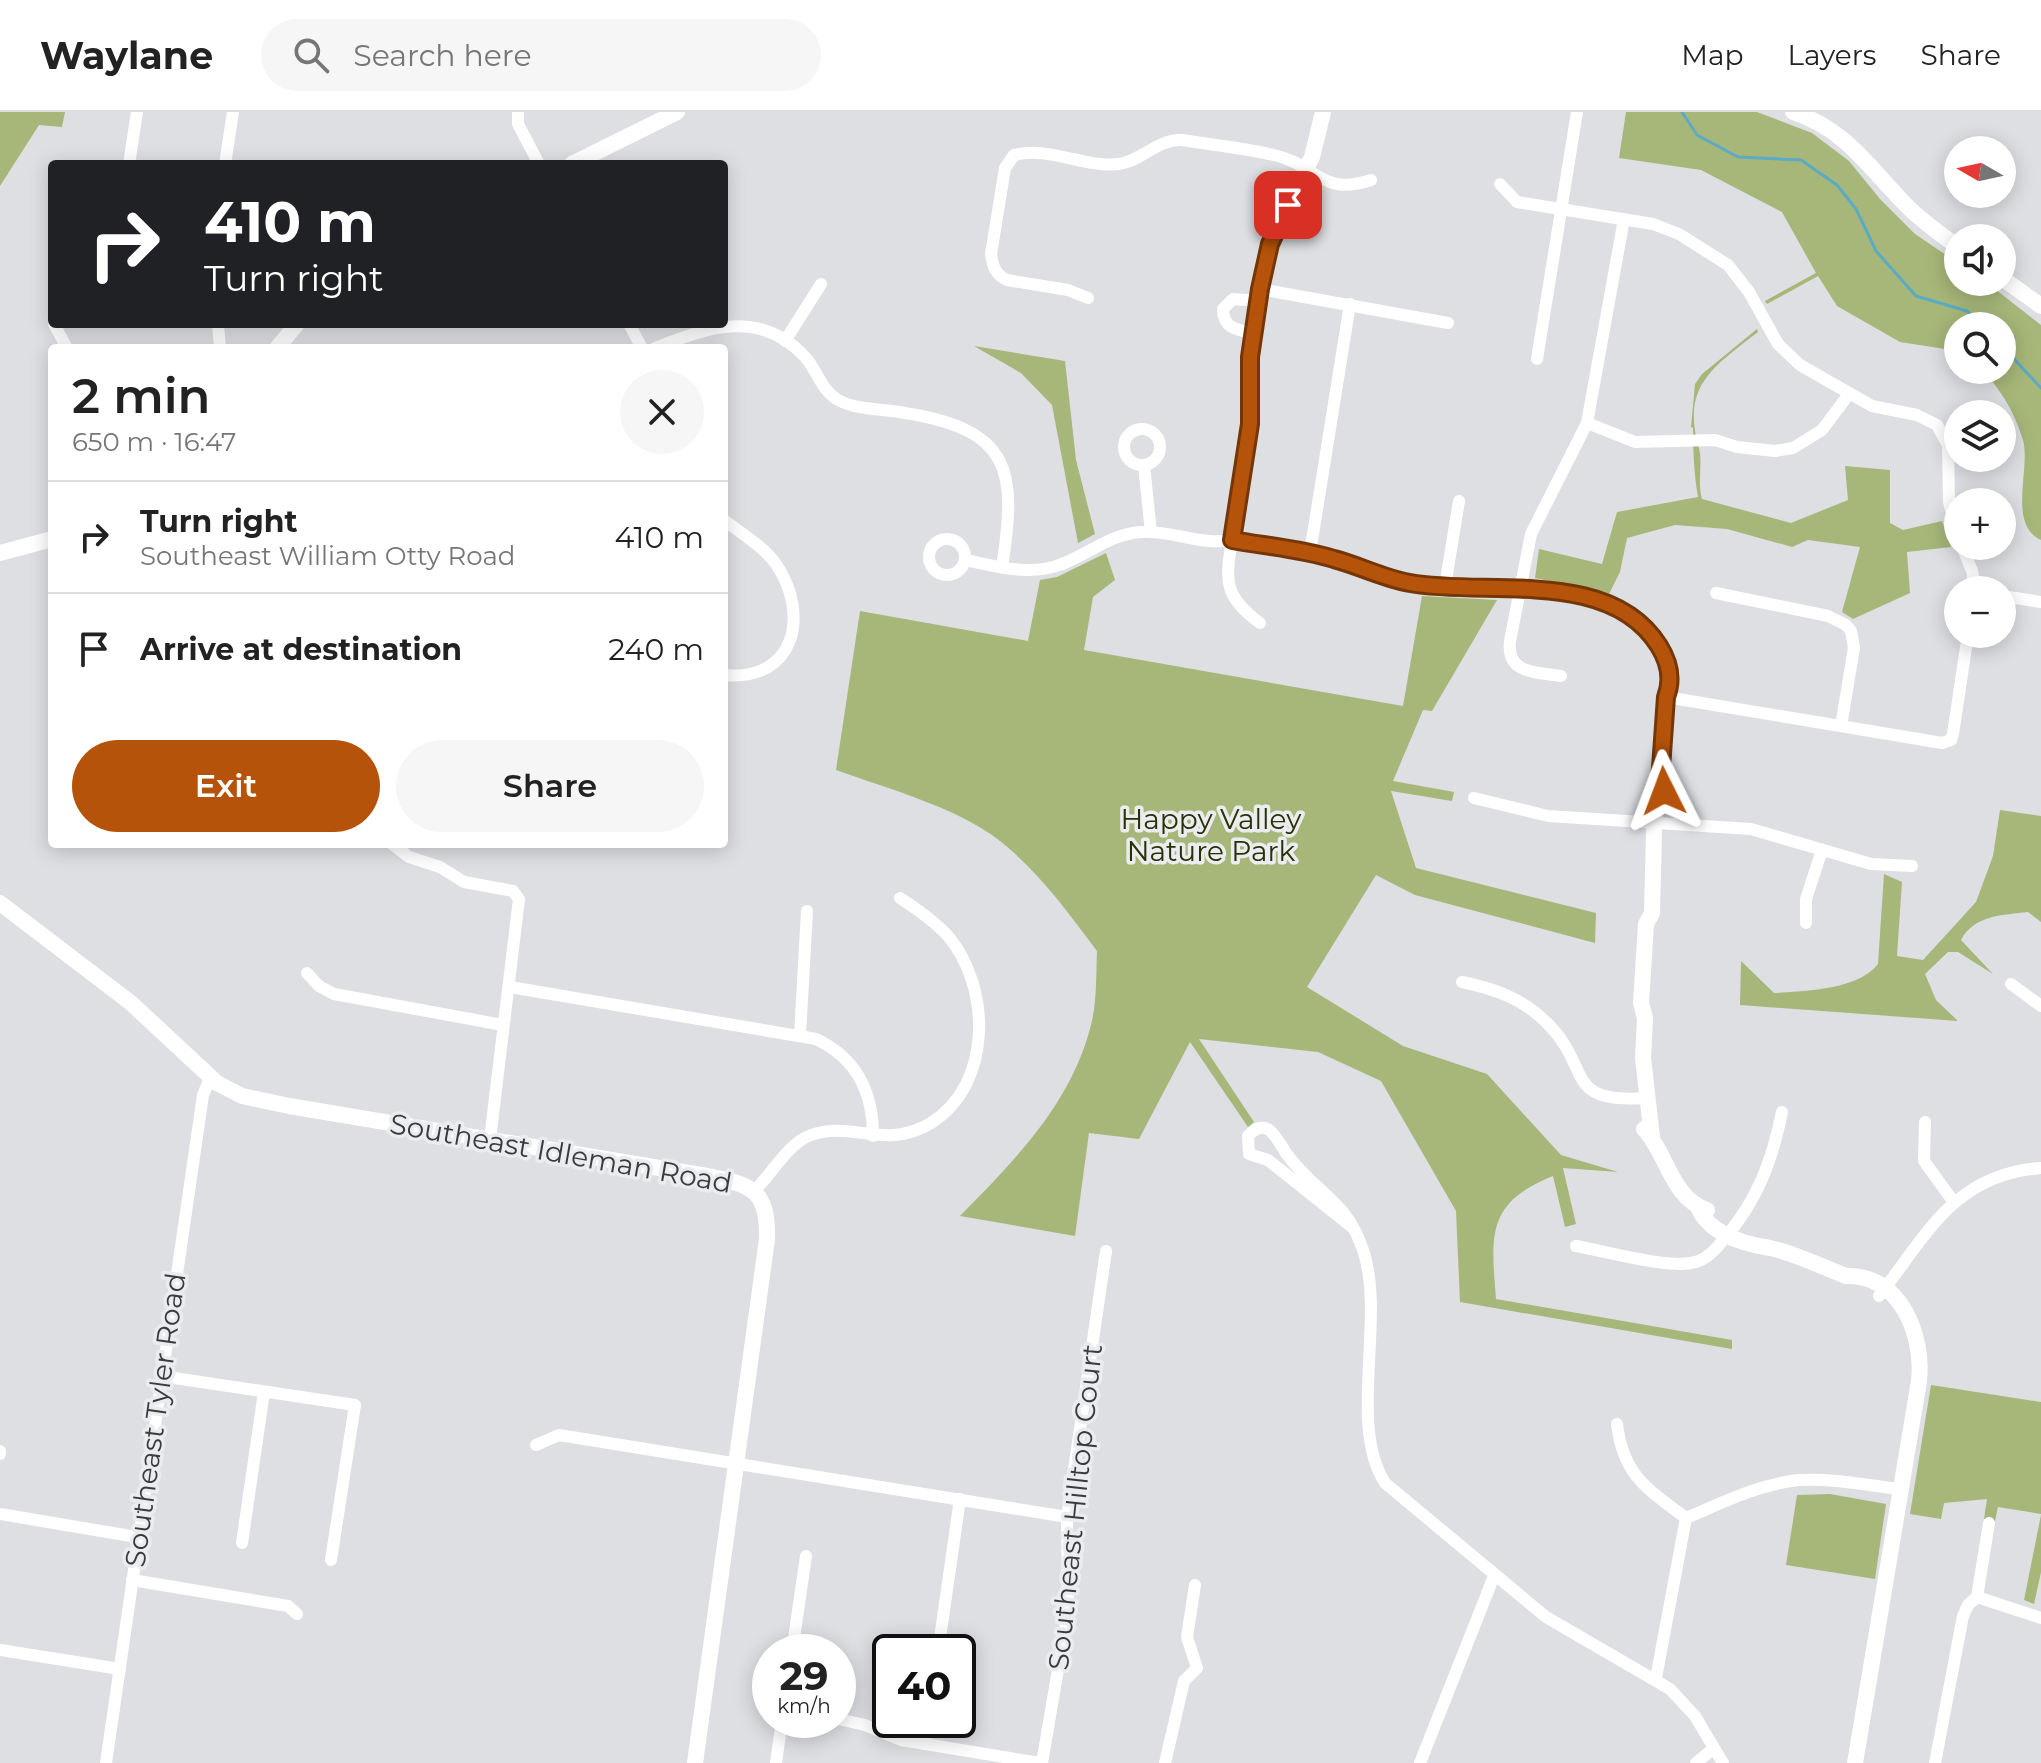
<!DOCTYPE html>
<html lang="en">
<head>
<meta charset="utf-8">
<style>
  body { margin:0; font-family:Montserrat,sans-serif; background:#f6f6f6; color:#222; height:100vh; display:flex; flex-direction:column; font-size:30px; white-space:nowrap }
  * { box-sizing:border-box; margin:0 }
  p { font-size:26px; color:#767676 }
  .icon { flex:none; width:44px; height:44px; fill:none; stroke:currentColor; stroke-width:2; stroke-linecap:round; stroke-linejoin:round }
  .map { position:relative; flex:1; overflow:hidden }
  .details { position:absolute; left:48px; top:232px; width:680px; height:504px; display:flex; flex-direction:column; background:#fff; border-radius:8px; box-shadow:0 4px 20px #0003 }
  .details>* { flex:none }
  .top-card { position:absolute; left:48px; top:48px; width:680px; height:168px; border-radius:8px; box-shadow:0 4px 20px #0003; background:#202124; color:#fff; overflow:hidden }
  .needle { width:52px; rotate:279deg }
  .fabs { position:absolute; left:1944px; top:24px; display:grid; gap:16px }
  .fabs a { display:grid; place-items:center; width:72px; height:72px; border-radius:50%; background:#fff; box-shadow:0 4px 20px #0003; font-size:40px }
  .speed { position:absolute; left:752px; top:1522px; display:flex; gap:16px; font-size:40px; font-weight:700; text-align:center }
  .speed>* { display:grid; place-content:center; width:104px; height:104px; border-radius:50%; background:#fff; box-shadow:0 4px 20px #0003; line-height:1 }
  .speed small { font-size:20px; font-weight:400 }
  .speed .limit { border:4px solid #111; border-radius:12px; background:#fff; color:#111 }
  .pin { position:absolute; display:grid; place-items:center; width:68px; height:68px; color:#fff; margin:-34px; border-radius:16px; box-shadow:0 4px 12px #0006 }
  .me { position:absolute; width:88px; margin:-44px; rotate:357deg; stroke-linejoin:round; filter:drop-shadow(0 0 6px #0008) }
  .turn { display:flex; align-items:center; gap:28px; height:168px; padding:0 24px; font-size:36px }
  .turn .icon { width:104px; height:104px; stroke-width:2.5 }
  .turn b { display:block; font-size:56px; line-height:68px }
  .round { display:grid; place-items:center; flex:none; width:84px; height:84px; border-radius:42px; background:#f6f6f6 }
  .head { display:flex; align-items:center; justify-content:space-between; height:136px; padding:0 24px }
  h1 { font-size:48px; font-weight:600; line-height:60px }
  .button { display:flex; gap:16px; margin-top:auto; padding:16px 24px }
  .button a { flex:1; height:92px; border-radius:48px; background:#b45309; color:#fff; font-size:32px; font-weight:600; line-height:92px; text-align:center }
  .button a+a { background:#f6f6f6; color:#222 }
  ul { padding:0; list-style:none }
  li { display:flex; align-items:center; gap:24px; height:112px; padding:0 24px; border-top:2px solid #e0e0e0 }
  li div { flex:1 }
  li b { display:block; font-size:30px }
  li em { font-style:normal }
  header { display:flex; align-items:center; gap:48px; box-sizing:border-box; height:112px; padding:0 40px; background:#fff; border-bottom:2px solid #e0e0e0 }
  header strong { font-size:38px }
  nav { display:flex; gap:44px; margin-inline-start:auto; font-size:28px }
  .search { width:560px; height:72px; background:#f6f6f6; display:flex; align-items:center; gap:20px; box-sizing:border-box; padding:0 28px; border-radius:44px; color:#767676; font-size:30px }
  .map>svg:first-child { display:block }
  .forest { fill:#a6b779 }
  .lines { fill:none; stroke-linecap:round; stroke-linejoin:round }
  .stream { stroke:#5aabc3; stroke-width:3 }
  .street { stroke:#fff; stroke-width:12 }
  .secondary { stroke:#fff; stroke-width:16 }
  .route-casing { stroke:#753606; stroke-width:20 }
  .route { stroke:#b45309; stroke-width:14 }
  .labels { text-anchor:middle; stroke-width:7; stroke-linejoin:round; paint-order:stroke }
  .park-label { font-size:28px; fill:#283202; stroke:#eaecf0 }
  .street-label { font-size:28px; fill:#3b3b3d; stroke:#eaecf0 }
</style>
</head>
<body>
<header>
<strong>Waylane</strong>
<div class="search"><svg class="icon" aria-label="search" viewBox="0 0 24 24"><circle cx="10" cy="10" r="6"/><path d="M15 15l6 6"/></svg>Search here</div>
<nav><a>Map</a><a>Layers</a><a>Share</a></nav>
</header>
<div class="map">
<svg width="2041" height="1651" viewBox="0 0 2041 1651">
  <rect width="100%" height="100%" fill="#dddfe3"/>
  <g class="forest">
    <polygon points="0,0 65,0 62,15 39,13 0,74"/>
    <path d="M1626,0h131l55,21 37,28 31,38 35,35 43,29v19h28l55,43v215c-34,-16 -10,-71 -18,-100 -9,-29 -21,-48 -40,-70h19v-44h-44v25l-58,-9 -63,-36 -19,-30 -51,28 -2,-3 51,-28 -34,-61 -81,-42 -82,-12z"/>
    <path d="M1757,217l1,3c-46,36 -77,54 -59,116 4,17 -2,33 3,51l89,24 57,-23 -3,-34 45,4v53l13,7 39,-9 9,26 -44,5 3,41 -57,26 -11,-7 18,-65 -52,-7 -16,7 -65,-18 -52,-4 -48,13 -7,34 -11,22 -74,-16 4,-29 63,15 15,-52 81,-15c-4,-22 -5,-47 -5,-69l-2,-1 4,-43 7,-10z"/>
    <polygon points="974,234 1065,249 1076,348 1095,422 1078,431 1052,293 1021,261"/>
    <path d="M1106,441l9,27 -22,17 -9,53 319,56 19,-110 75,4 -65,111 -9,-1 -30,71 61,11 -2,9 -61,-10 25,77 180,45 -1,30 -180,-48 -39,-20 -69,112 96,59 84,28 74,81 57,17 -55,-4 13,56 -11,3 -12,-51c-67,27 -62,59 -57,123l236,41v9l-272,-47 -4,-91 -75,-130 -63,-29 -119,-13 55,83 -6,5 -58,-85 -51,97 -50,-6 -14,103 -115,-20c55,-56 111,-112 131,-191 6,-23 5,-50 6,-74 -29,-39 -58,-79 -97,-110 -43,-34 -112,-52 -164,-71l24,-159 168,30 12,-61 17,-3z"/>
    <path d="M2000,698l41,6v106l-13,-10c-25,3 -54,3 -67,28l32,34 -35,-22h-10l-23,22 11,26 22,21 -218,-16 1,-44 33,32c31,-2 84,-3 104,-29l6,-90 18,8 -5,74 26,4 53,-58 17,-46z"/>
    <polygon points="1931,1273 2041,1290 2041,1402 1998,1395 1995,1409 1984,1407 1987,1387 1944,1391 1941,1407 1910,1402"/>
    <polygon points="1830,1382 1886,1392 1875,1467 1786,1453 1797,1383"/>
    <polygon points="2041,1403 2041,1460 2034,1492 2024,1488"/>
  </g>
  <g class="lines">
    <g class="stream">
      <polyline points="1682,0 1697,23 1738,45 1801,48 1837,73 1856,97 1876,139 1916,184 1967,199 1983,214"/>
      <polyline points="2002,234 2041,276"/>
    </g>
    <g class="street">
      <polyline points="518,0 518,12 539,52"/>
      <polyline points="129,52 137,0"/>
      <polyline points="225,52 233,0"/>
      <polyline points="1500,72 1517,90 1653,112 1679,122 1728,153 1749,180 1778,232 1800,253 1872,294 1917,303 1937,313 1948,333 1949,390 1958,425"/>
      <polyline points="1260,177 1448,211"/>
      <path d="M1088,186l-20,-8 -61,-10c-12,-6 -14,-13 -16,-26l14,-86 9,-13c35,-9 70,13 105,9 23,-3 38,-25 63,-24 30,5 62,8 92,15 42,9 47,42 97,25"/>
      <polyline points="54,212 67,236"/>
      <polyline points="218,212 220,236"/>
      <polyline points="629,212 642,236"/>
      <path d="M1254,221c-16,-3 -31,-4 -31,-24l10,-10 26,2"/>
      <polyline points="785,229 821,172"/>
      <path d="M655,236c53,-21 106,-40 151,10 12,14 16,34 34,43 18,9 45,8 65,12 107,17 112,58 97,154"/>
      <polyline points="1537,247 1577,0"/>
      <polyline points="1587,311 1635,330 1715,328 1737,335 1775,339 1793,336 1822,318 1849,282"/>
      <circle cx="1142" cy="335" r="18"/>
      <polyline points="1144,354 1151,420"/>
      <path d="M724,408c17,13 40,27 52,44 35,52 18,118 -52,111"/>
      <circle cx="947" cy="445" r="18"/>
      <polyline points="1962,434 1972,459 1975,478"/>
      <polyline points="1310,441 1350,192"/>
      <path d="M965,448c31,6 65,17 97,4 27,-10 48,-30 79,-32 31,-2 60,14 91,8 -7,41 -8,57 28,83"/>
      <polyline points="1445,474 1459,389"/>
      <polyline points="1716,481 1828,504 1846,513 1851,519 1854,536 1841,614"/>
      <polyline points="2002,484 2041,490"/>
      <path d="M1561,564c-25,-4 -55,-2 -51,-35l21,-107 56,-111 37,-204"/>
      <polyline points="1666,585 1942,631 1951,628 1953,622 1968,522"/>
      <polyline points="1474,686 1548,704 1751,717 1871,752 1912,754"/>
      <polyline points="392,732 409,745 440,755 464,770 513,779 519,787 490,1027"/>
      <polyline points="1806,811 1806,787 1822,738"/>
      <polyline points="307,861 319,874 334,882 503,913"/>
      <path d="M1462,870c34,7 62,17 87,43 43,44 14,79 98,73"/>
      <polyline points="2011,872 2041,894"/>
      <path d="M510,875l306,52c40,19 57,52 57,97"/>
      <polyline points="800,923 807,799"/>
      <polyline points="1925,1010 1924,1049 1953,1089"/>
      <path d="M755,1078c18,-17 32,-46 56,-55 41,-15 74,16 120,-12 62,-39 60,-136 17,-187 -14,-15 -31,-27 -48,-38"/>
      <path d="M1352,1115l-84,-67 -19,-6 -1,-18c19,-21 28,2 38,17 29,41 61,45 78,100 21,68 -16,172 21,230l161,134 124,72 25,27 28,47"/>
      <path d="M1576,1134c28,5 89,22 115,17 15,-2 25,-14 34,-25 33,-39 47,-77 57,-126"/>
      <path d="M1879,1184c47,-60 75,-122 162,-128"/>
      <polyline points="161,1264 355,1293 331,1448"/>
      <path d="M1617,1312c6,51 30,65 69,94"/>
      <polyline points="536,1333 559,1323 1067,1405"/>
      <polyline points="0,1339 0,1342"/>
      <polyline points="0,1402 137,1425"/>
      <polyline points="242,1431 264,1280"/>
      <polyline points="132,1468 288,1494 297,1502"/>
      <polyline points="1977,1485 1989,1411"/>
      <polyline points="1977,1485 2041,1506"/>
      <polyline points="0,1538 120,1557"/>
      <polyline points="792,1540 806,1444"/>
      <polyline points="938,1540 960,1387"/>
      <path d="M1656,1566l30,-160c36,-15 73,-34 113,-38 33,-2 67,5 100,9"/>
      <polyline points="838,1607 865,1613 901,1628 1040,1651"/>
      <polyline points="925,1632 928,1608"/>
      <polyline points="106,1651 203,983 210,966"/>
      <polyline points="776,1651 782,1608"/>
      <polyline points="1042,1651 1068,1499 1067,1405 1106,1139"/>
      <polyline points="1165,1651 1184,1569 1197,1556 1187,1525 1195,1473"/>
      <polyline points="1420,1651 1494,1464"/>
      <polyline points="1696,1651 1714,1636"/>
      <polyline points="1935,1651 1963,1504 1968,1493 1977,1485"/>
    </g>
    <g class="secondary">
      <path d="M1323,0l-11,45 -37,74 -11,37 -14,89v67l-18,116c34,6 69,9 102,19 26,7 49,19 76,24 78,14 199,-16 249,63 10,16 14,33 7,51l-6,85 -5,9 -3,122 -6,11 -5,79 4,15 -2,40 9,79"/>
      <path d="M1793,0c52,17 75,54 111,91 16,17 35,30 54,44"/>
      <polyline points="572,52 677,0"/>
      <polyline points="2002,166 2041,194"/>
      <polyline points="277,236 297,212"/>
      <polyline points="0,441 52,427"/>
      <path d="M0,791l131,100 86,80 25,13 47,10 424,71c42,8 55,17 54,62l-72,524"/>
      <path d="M1644,1017c23,24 27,69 63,81"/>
      <path d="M1698,1095c11,27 46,37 72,41 25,5 52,19 76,28 54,-2 78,59 73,105l-64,382"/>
    </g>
  </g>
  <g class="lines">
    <g class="route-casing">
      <path id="route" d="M1288,93l-18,39 -10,45 -10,68v67l-18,116c34,6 69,9 102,19 26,7 49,19 76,24 77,14 200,-16 249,63 10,16 14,33 7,51l-6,85 4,9"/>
    </g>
    <use href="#route" class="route"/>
  </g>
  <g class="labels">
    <g class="park-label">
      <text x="1211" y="717">Happy Valley<tspan x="1211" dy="32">Nature Park</tspan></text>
    </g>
    <g class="street-label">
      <text transform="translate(561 1041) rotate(10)" y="10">Southeast Idleman Road</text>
      <text transform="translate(155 1308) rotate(-82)" y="10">Southeast Tyler Road</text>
      <text transform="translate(1075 1395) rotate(-84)" y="10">Southeast Hilltop Court</text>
    </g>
  </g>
</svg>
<div class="fabs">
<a><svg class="needle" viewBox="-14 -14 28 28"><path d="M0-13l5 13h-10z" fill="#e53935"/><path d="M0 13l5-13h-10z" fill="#767676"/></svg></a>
<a><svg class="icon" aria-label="sound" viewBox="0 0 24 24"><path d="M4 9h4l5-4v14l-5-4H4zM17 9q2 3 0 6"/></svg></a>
<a><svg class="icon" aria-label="search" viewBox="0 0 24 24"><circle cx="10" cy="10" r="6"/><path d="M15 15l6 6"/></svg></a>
<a><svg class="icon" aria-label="layers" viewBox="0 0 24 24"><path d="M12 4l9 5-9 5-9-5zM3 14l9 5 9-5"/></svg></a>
<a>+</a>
<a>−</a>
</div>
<div class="speed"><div>29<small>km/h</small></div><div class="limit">40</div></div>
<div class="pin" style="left:1288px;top:93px;background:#d93025"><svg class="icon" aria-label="arrive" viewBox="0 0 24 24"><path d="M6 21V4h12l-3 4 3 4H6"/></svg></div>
<svg class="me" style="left:1664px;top:679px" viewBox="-20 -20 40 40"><path d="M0-17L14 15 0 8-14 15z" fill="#b45309" stroke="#fff" stroke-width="4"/></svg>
<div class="top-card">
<div class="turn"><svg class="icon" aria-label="right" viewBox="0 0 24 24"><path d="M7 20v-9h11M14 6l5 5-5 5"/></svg><div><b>410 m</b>Turn right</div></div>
</div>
<section class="details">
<div class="head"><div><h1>2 min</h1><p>650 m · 16:47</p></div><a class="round"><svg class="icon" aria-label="close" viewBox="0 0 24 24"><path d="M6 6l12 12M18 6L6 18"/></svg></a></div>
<ul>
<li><svg class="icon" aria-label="right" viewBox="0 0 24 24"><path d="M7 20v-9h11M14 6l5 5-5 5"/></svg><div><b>Turn right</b><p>Southeast William Otty Road</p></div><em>410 m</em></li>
<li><svg class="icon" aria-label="arrive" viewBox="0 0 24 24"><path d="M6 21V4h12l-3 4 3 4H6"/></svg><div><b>Arrive at destination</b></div><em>240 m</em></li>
</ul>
<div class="button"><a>Exit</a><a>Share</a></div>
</section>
</div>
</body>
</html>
